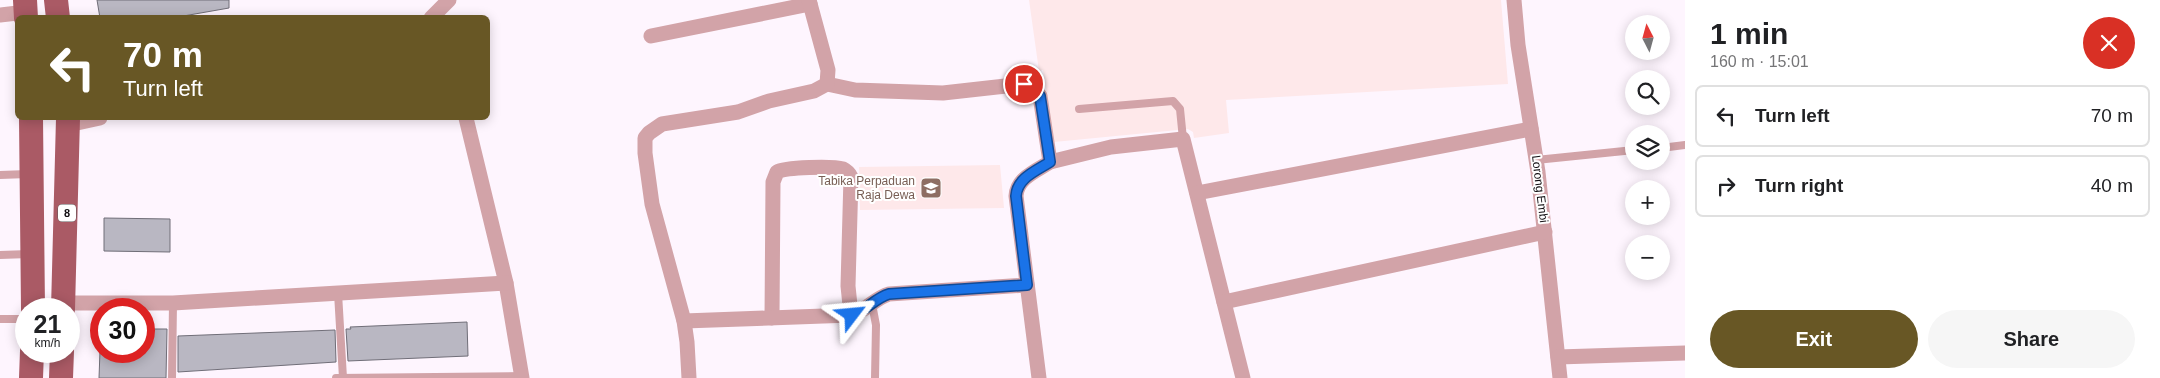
<!DOCTYPE html>
<html lang="en">
<head>
<meta charset="utf-8">
<style>
  body { margin:0; font-family:Arial,sans-serif; background:#f6f6f6; color:#202124; height:100vh; display:flex; flex-direction:column; font-size:19px; white-space:nowrap }
  * { box-sizing:border-box; margin:0 }
  p { font-size:16px; color:#757577 }
  .icon { flex:none; width:28px; height:28px; fill:none; stroke:currentColor; stroke-width:2; stroke-linecap:round; stroke-linejoin:round }
  .map { position:relative; flex:1; overflow:hidden }
  .drawer { display:flex; flex-direction:column; background:#fff; width:475px }
  .drawer>* { flex:none }
  .guide { position:absolute; left:15px; top:15px; width:475px; height:105px; border-radius:8px; box-shadow:0 2px 12px #0003; background:#685725; color:#fff; overflow:hidden }
  .needle { width:32px; rotate:354deg }
  .tools { position:absolute; left:1625px; top:15px; display:grid; gap:10px }
  .tools a { display:grid; place-items:center; width:45px; height:45px; border-radius:50%; background:#fff; box-shadow:0 2px 12px #0003; font-size:25px }
  .speed { position:absolute; left:15px; top:298px; display:flex; gap:10px; font-size:25px; font-weight:700; text-align:center }
  .speed>* { display:grid; place-content:center; width:65px; height:65px; border-radius:50%; background:#fff; box-shadow:0 2px 12px #0003; line-height:1 }
  .speed small { font-size:12px; font-weight:400 }
  .speed .limit { border:8px solid #d22; background:#fff; color:#111 }
  .pin { position:absolute; display:grid; place-items:center; width:42px; height:42px; color:#fff; margin:-21px; border:2px solid #fff; border-radius:50%; box-shadow:0 1px 5px #0007 }
  .me { position:absolute; width:55px; margin:-28px; rotate:61deg; stroke-linejoin:round; filter:drop-shadow(0 0 4px #0008) }
  .turn { display:flex; align-items:center; gap:18px; height:105px; padding:0 25px; font-size:22px }
  .turn .icon { width:65px; height:65px; stroke-width:2.5 }
  .turn b { display:block; font-size:35px; line-height:42px }
  .round { display:grid; place-items:center; flex:none; width:52px; height:52px; border-radius:26px; background:#f6f6f6 }
  .headline { display:flex; align-items:center; justify-content:space-between; height:85px; padding:0 25px }
  h1 { font-size:30px; font-weight:800; line-height:38px }
  .action { display:flex; gap:10px; margin-top:auto; padding:10px 25px }
  .action a { flex:1; height:58px; border-radius:30px; background:#685725; color:#fff; font-size:20px; font-weight:800; line-height:58px; text-align:center }
  .action a+a { background:#f6f6f6; color:#202124 }
  ul { padding:0; list-style:none }
  li { display:flex; align-items:center; gap:15px; height:62px; margin:0 10px 8px; padding:0 15px; border:2px solid #e0e0e0; border-radius:8px }
  li div { flex:1 }
  li b { display:block; font-size:19px }
  li em { font-style:normal }
  main { display:flex; flex:1; min-height:0 }
  .map>svg:first-child { display:block }
  .education { fill:#fee8ea }
  .building { fill:#b9b7c2; stroke:#706e78 }
  .lines { fill:none; stroke-linecap:round; stroke-linejoin:round }
  .lane { stroke:#d2a3a8; stroke-width:8 }
  .street { stroke:#d2a3a8; stroke-width:15 }
  .primary { stroke:#aa5a65; stroke-width:24 }
  .route-casing { stroke:#114b97; stroke-width:12 }
  .route { stroke:#1a73e8; stroke-width:9 }
  .labels { text-anchor:middle; stroke-width:4; stroke-linejoin:round; paint-order:stroke }
  .shield { fill:#fff; stroke:#585658; stroke-width:1 }
  .shield-label { font-size:11px; font-weight:bold; fill:#100d10 }
  .education-label { font-size:12px; fill:#785e54; stroke:#fff; text-anchor:end }
  .street-label { font-size:12px; fill:#100d10; stroke:#fff }
</style>
</head>
<body>
<main>
<div class="map">
<svg width="1685" height="378" viewBox="0 0 1685 378">
  <rect width="100%" height="100%" fill="#fef5fe"/>
  <g class="education">
    <polygon points="1029,0 1501,0 1508,84 1226,100 1229,133 1194,138 1193,132 1188,129 1054,142 1043,70 1039,71"/>
    <polygon points="1000,165 1004,208 860,210 859,167"/>
  </g>
  <g class="building">
    <polygon points="97,0 229,0 229,8 172,18 100,18"/>
    <polygon points="104,218 170,219 170,252 104,251"/>
    <polygon points="467,322 468,356 348,361 346,329 351,329 350,327"/>
    <polygon points="144,329 167,329 166,378 99,378 100,351 144,351"/>
    <polygon points="335,330 336,362 178,372 178,336"/>
  </g>
  <g class="lines">
    <g class="lane">
      <polyline points="1079,109 1173,101 1180,109 1183,139"/>
      <polyline points="1661,148 1685,145"/>
      <polyline points="1536,160 1634,150"/>
      <polyline points="0,175 28,174"/>
      <polyline points="0,255 29,254"/>
      <polyline points="338,293 343,378"/>
      <polyline points="872,304 876,325 875,378"/>
      <polyline points="0,319 26,319"/>
      <polyline points="172,378 173,303"/>
      <polyline points="336,378 522,376"/>
    </g>
    <g class="street">
      <polyline points="1514,0 1518,45 1538,172 1560,378"/>
      <polyline points="0,15 26,12"/>
      <polyline points="431,18 449,0"/>
      <polyline points="651,36 810,4"/>
      <path d="M827,84l28,6 88,3 81,-9 9,4 7,8 10,66c-14,9 -33,16 -34,34l23,182"/>
      <polyline points="466,118 506,283 522,378"/>
      <polyline points="68,125 100,118"/>
      <polyline points="1050,162 1111,147 1183,139 1243,378"/>
      <polyline points="1197,193 1531,129"/>
      <polyline points="1224,302 1545,232"/>
      <polyline points="64,303 173,303 506,283"/>
      <path d="M772,318l1,-136 4,-10c8,-5 56,-6 66,-3 4,2 6,4 8,8l-3,109 3,29"/>
      <path d="M684,321l167,-6c15,-4 24,-17 38,-21l138,-9"/>
      <polyline points="1558,357 1685,353"/>
      <polyline points="689,378 687,342 684,321 652,204 645,153 645,138 649,133 662,124 738,112 769,101 814,91 827,84 828,70 809,0"/>
    </g>
    <g class="primary">
      <polyline points="25,0 26,18"/>
      <polyline points="56,0 58,18"/>
      <polyline points="31,118 33,309"/>
      <polyline points="63,309 68,118"/>
      <polyline points="31,378 32,351"/>
      <polyline points="61,378 62,351"/>
    </g>
  </g>
  <g class="lines">
    <g class="route-casing">
      <path id="route" d="M852,315c14,-4 23,-17 37,-21l138,-9 -11,-89c1,-18 20,-25 34,-34l-10,-66 -7,-8 -9,-4"/>
    </g>
    <use href="#route" class="route"/>
  </g>
  <defs>
    <g id="school-square" transform="scale(1.125)"><rect x="-9" y="-9" width="18" height="18" rx="4" fill="#8d6e63" stroke="#fff"/><path d="M0-5L7-2L0 1L-7-2ZM-4 1L0 2.5L4 1V4Q0 6-4 4Z" fill="#fff"/></g>
  </defs>
  <g fill-rule="evenodd">
    <use href="#school-square" x="931" y="188"/>
  </g>
  <g class="labels">
    <rect class="shield" x="58" y="204.5" width="18" height="17" rx="4"/>
    <g class="shield-label">
      <text x="67" y="217">8</text>
    </g>
    <g class="education-label">
      <text x="915" y="185">Tabika Perpaduan<tspan x="915" dy="14">Raja Dewa</tspan></text>
    </g>
    <g class="street-label">
      <text transform="translate(1540 189) rotate(83)" y="4">Lorong Embi</text>
    </g>
  </g>
</svg>
<div class="tools">
<a><svg class="needle" viewBox="-14 -14 28 28"><path d="M0-13l5 13h-10z" fill="#e53935"/><path d="M0 13l5-13h-10z" fill="#757577"/></svg></a>
<a><svg class="icon" aria-label="search" viewBox="0 0 24 24"><circle cx="10" cy="10" r="6"/><path d="M15 15l6 6"/></svg></a>
<a><svg class="icon" aria-label="layers" viewBox="0 0 24 24"><path d="M12 4l9 5-9 5-9-5zM3 14l9 5 9-5"/></svg></a>
<a>+</a>
<a>−</a>
</div>
<div class="speed"><div>21<small>km/h</small></div><div class="limit">30</div></div>
<div class="pin" style="left:1024px;top:84px;background:#d93025"><svg class="icon" aria-label="arrive" viewBox="0 0 24 24"><path d="M6 21V4h12l-3 4 3 4H6"/></svg></div>
<svg class="me" style="left:852px;top:315px" viewBox="-20 -20 40 40"><path d="M0-17L14 15 0 8-14 15z" fill="#1a73e8" stroke="#fff" stroke-width="4"/></svg>
<div class="guide">
<div class="turn"><svg class="icon" aria-label="left" viewBox="0 0 24 24"><path d="M17 20v-9H6M10 6l-5 5 5 5"/></svg><div><b>70 m</b>Turn left</div></div>
</div>
</div>
<section class="drawer">
<div class="headline"><div><h1>1 min</h1><p>160 m · 15:01</p></div><a class="round" style="background:#d93025;color:#fff"><svg class="icon" aria-label="close" viewBox="0 0 24 24"><path d="M6 6l12 12M18 6L6 18"/></svg></a></div>
<ul>
<li><svg class="icon" aria-label="left" viewBox="0 0 24 24"><path d="M17 20v-9H6M10 6l-5 5 5 5"/></svg><div><b>Turn left</b></div><em>70 m</em></li>
<li><svg class="icon" aria-label="right" viewBox="0 0 24 24"><path d="M7 20v-9h11M14 6l5 5-5 5"/></svg><div><b>Turn right</b></div><em>40 m</em></li>
</ul>
<div class="action"><a>Exit</a><a>Share</a></div>
</section>
</main>
</body>
</html>
